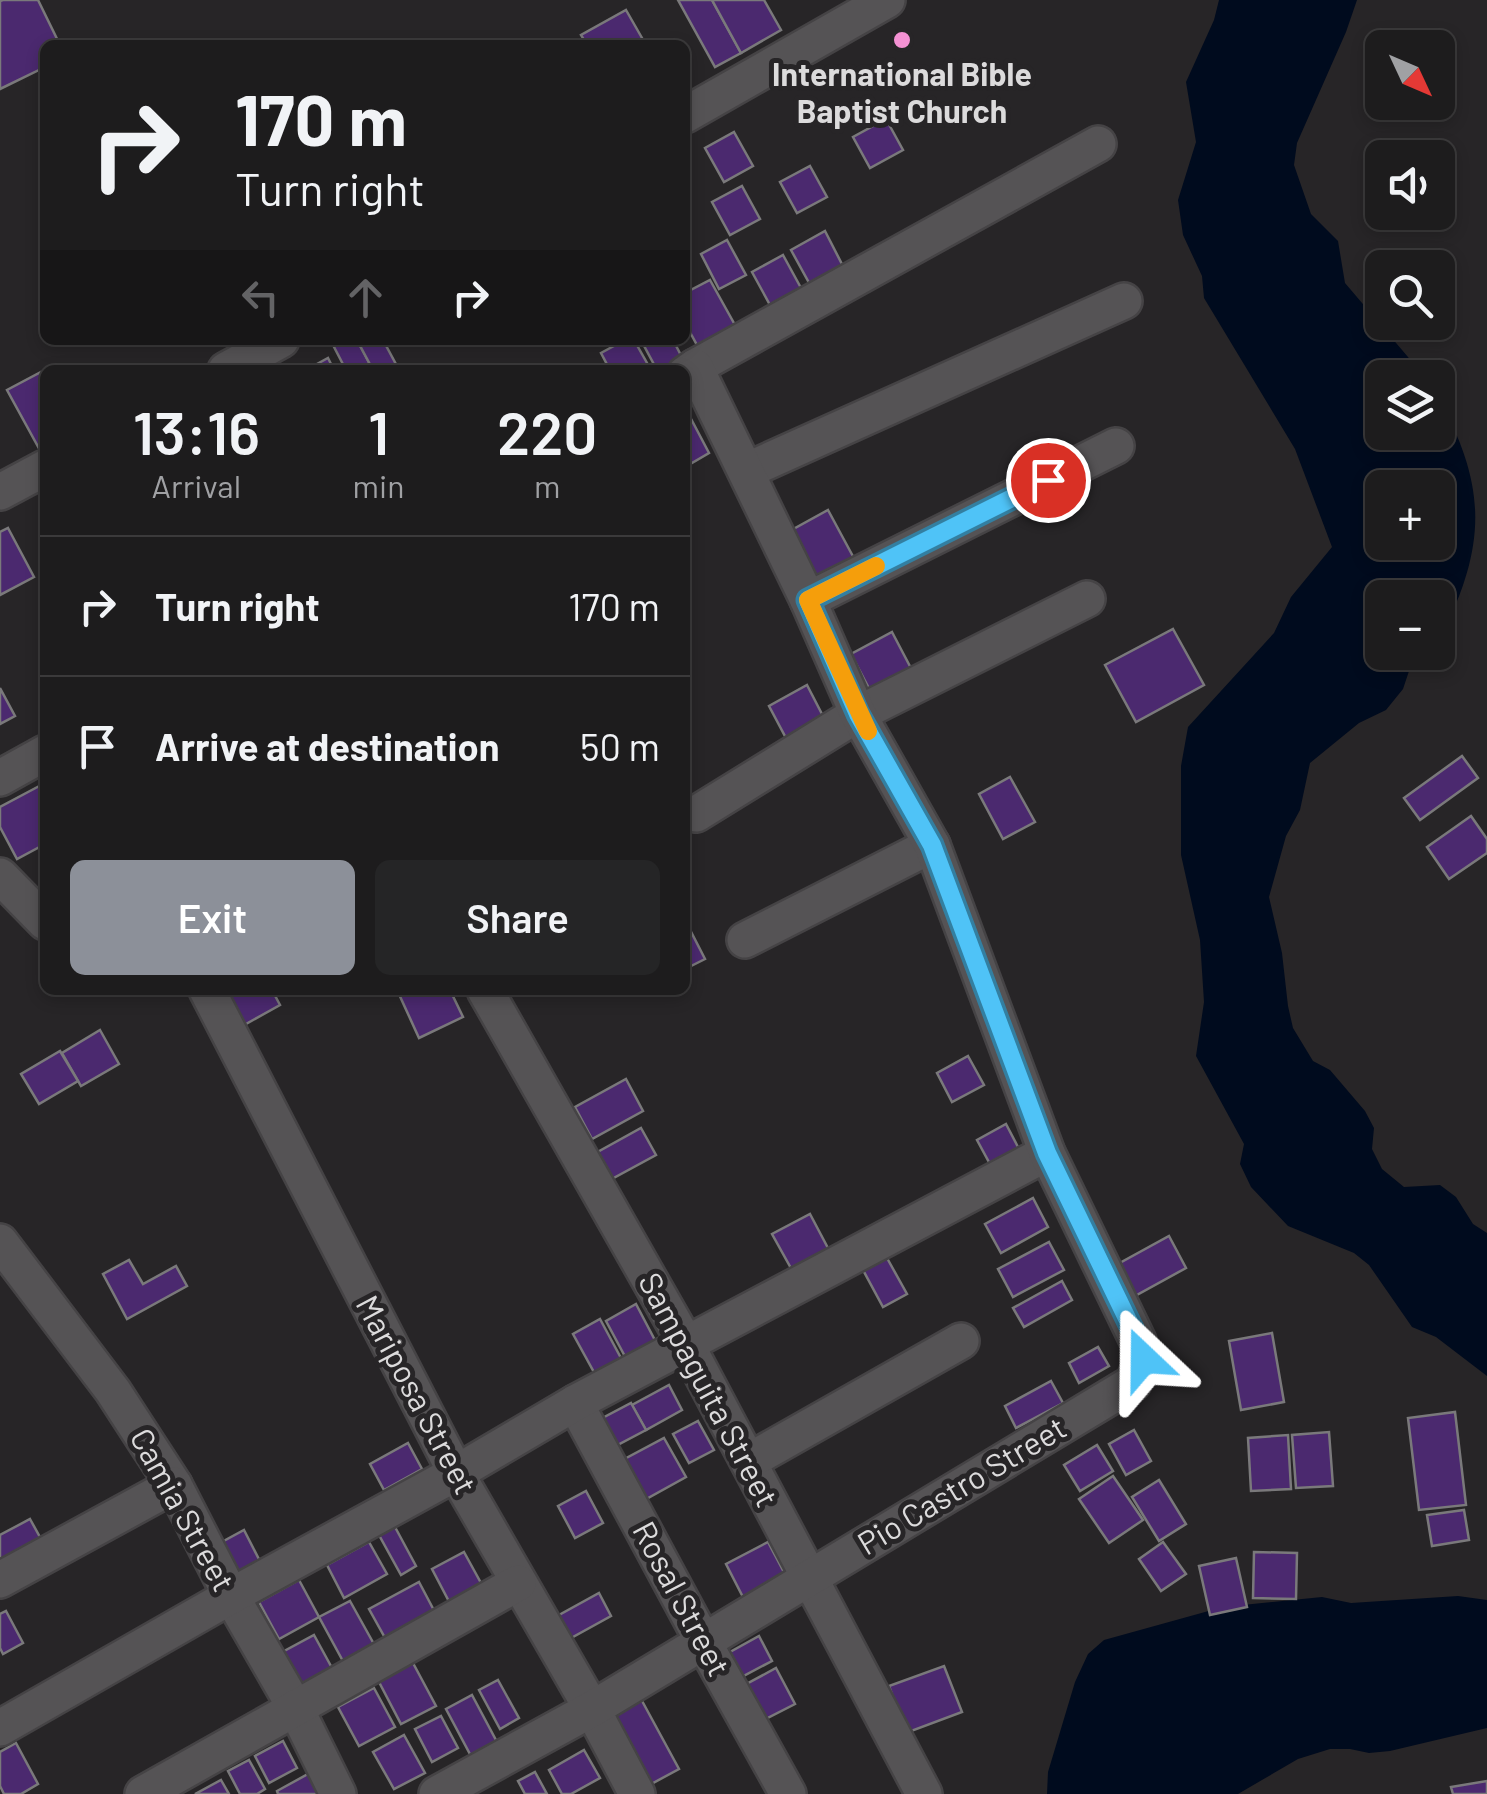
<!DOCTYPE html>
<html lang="en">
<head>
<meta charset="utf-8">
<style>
  body { margin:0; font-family:Barlow,sans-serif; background:#252526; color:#f1f3f6; height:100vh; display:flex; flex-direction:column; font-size:38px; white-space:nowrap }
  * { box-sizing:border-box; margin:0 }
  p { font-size:32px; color:#a0a1a4 }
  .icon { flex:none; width:55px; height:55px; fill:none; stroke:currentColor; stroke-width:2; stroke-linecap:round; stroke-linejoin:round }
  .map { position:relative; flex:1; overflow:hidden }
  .panel { position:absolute; left:40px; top:365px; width:650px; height:630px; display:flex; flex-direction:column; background:#1d1c1d; border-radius:15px; box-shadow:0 5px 15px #0003,0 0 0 2px #3b3a3b }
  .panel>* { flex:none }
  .banner { position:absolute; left:40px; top:40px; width:650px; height:305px; border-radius:15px; box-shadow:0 5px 15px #0003,0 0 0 2px #3b3a3b; background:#1d1c1d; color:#f1f3f6; overflow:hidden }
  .needle { width:65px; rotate:134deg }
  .controls { position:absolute; left:1365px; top:30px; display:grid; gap:20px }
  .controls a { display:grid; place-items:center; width:90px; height:90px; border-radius:15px; background:#1d1c1d; box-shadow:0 5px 15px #0003,0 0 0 2px #3b3a3b; font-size:50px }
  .pin { position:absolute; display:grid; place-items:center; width:85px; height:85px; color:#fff; margin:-42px; border:5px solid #fff; border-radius:50%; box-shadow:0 2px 10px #0007 }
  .me { position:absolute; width:110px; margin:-55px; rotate:337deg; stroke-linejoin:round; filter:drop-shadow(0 0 8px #0008) }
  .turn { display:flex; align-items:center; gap:35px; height:210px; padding:0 30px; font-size:45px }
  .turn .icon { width:130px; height:130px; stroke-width:2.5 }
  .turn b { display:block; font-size:70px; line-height:85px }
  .lanes { display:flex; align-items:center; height:95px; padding:0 30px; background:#0003; justify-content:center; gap:50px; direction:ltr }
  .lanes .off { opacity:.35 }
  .eta { display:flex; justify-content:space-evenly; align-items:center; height:170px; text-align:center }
  .eta b { font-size:60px; font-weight:600; line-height:70px }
  .action { display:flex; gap:20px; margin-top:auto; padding:20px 30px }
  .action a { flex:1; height:115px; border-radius:15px; background:#8c9099; color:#fff; font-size:40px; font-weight:600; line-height:115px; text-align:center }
  .action a+a { background:#252526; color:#f1f3f6 }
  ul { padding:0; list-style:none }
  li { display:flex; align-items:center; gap:30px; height:140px; padding:0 30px; border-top:2px solid #3b3a3b }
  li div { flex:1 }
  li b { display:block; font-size:38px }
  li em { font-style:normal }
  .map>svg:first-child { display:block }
  .water { fill:#000b1e; fill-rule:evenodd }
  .building { fill:#4b296f; stroke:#7a797b; stroke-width:2.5 }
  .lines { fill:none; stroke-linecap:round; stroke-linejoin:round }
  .minor-casing { stroke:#454345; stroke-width:40 }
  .minor { stroke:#555355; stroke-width:35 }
  .route-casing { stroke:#337fa1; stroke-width:25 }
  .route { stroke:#4fc3f7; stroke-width:18 }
  .slow { stroke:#f59e0b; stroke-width:18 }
  .poi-dot { fill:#f491d3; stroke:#272527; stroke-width:4 }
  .labels { text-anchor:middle; stroke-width:10; stroke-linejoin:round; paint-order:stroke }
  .poi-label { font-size:32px; font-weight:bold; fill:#dcdbdc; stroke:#272527 }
  .street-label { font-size:32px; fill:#dcdbdc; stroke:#272527 }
</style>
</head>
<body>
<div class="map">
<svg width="1487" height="1794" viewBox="0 0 1487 1794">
  <rect width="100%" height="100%" fill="#272527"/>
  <g class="water">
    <path d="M1219,0h138l-11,32 -49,111 -3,22 17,49 27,27 7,42 80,94 -43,1v54h56v-35c49,89 49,147 4,238l-4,3v-40h-56v54l39,1 -12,18 -6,18 -17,21 -27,13 -49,40 -10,47 -14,26 -17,61 13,56 6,53 5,22 20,33 17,9 35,41 9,17 -2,21 10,20 22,18 36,-2 16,12 17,27 14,9v143l-51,-39 -24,-10 -43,-62 -15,-12 -66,-27 -37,-39 -11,-23 4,-20 -48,-88 8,-54 -4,-62 -19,-85v-89l7,-39 86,-94 17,-36 41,-50 -37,-98 -91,-151 -2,-22 -19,-41 -5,-35 18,-58 -10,-60 28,-62zM1382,488h56v54h-56z"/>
    <polygon points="1458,1596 1487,1600 1487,1728 1390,1751 1369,1753 1350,1749 1330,1749 1298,1759 1238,1794 1047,1794 1048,1772 1075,1682 1088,1654 1104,1640 1223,1607 1322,1597 1351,1603"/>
  </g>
  <g class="building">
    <polygon points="3,0 38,0 60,45 45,45 45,67 0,89 0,1"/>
    <polygon points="678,0 712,0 741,53 715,67"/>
    <polygon points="712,0 764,0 781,30 741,53"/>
    <polygon points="626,10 646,45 587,45 581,35"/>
    <polygon points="886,119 903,150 870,168 853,137"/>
    <polygon points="734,132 753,166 724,182 705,148"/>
    <polygon points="810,166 827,197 797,213 780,182"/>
    <polygon points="742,186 760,219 730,235 712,202"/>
    <polygon points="825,231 846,272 813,290 791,250"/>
    <polygon points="727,240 746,275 719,289 701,254"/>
    <polygon points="783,255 801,288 770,305 752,272"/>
    <polygon points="710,280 735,325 697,345 685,323 685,293"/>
    <polygon points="342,340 357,340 373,370 346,370 333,345"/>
    <polygon points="357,340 383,340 398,368 394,370 373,370"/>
    <polygon points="625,340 634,340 651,370 610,370 601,353"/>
    <polygon points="646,340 673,340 686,365 676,370 657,370 642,342"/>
    <polygon points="328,358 334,370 306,370"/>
    <polygon points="41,372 45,380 45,450 41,452 7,390"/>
    <polygon points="689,415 709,453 685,467 685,417"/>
    <polygon points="828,510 856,562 816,584 788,532"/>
    <polygon points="8,528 34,577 0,595 0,532"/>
    <polygon points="1173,629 1204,685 1136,722 1105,665"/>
    <polygon points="892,632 914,674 873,696 851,654"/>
    <polygon points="807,685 824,718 786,738 769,706"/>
    <polygon points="0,688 15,716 0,724"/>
    <polygon points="1462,756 1478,778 1420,820 1404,798"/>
    <polygon points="1010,777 1035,822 1003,839 979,794"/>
    <polygon points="45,783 45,844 17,859 0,827 0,807"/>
    <polygon points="1471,816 1487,839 1487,853 1449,879 1427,847"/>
    <polygon points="685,920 705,959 685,969"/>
    <polygon points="239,990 272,990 280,1005 237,1029 220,1001"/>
    <polygon points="402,990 450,990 463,1017 419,1038 398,992"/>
    <polygon points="100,1030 119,1064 81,1086 62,1053"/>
    <polygon points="60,1051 78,1081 39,1104 21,1074"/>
    <polygon points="968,1056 984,1085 952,1102 937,1073"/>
    <polygon points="626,1079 643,1111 592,1139 575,1107"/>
    <polygon points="1006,1124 1019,1149 990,1164 977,1140"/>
    <polygon points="641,1128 656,1155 608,1181 594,1154"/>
    <polygon points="1033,1198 1048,1227 1001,1253 985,1224"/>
    <polygon points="810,1214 829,1250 792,1270 772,1234"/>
    <polygon points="1169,1236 1186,1268 1124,1302 1107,1270"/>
    <polygon points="1049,1242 1064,1270 1013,1297 998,1269"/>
    <polygon points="887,1258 907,1294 883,1307 863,1270"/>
    <polygon points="129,1260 143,1284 176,1266 187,1286 127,1319 103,1274"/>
    <polygon points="1062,1281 1072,1300 1024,1327 1013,1308"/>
    <polygon points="636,1304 658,1346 628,1362 606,1321"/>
    <polygon points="600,1319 622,1360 595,1374 573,1334"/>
    <polygon points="1272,1333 1284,1402 1241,1410 1229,1341"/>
    <polygon points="1098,1347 1109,1366 1079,1383 1069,1363"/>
    <polygon points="1051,1381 1063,1403 1016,1428 1005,1406"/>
    <polygon points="669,1385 682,1410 646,1430 632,1405"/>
    <polygon points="631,1403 646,1430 608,1450 593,1423"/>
    <polygon points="1455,1412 1466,1505 1419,1510 1408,1418"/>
    <polygon points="698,1421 714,1450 689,1463 673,1434"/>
    <polygon points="1134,1430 1151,1461 1126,1475 1109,1444"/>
    <polygon points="1329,1432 1333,1486 1296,1488 1292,1435"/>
    <polygon points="1288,1435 1291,1489 1251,1491 1248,1438"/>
    <polygon points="664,1438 686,1477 639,1503 617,1463"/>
    <polygon points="408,1443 422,1469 384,1490 370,1464"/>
    <polygon points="1097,1445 1113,1471 1080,1491 1064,1465"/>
    <polygon points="1113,1476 1143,1520 1109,1543 1079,1499"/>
    <polygon points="1159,1480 1186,1524 1159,1541 1132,1497"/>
    <polygon points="586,1491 603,1523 575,1538 558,1506"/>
    <polygon points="1464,1510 1469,1540 1432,1546 1427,1515"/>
    <polygon points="30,1519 46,1548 0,1574 0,1535"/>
    <polygon points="395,1527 416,1566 401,1575 379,1535"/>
    <polygon points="244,1530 265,1571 230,1590 209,1549"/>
    <polygon points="369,1542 387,1574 344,1598 327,1565"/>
    <polygon points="768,1542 787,1578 745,1601 726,1564"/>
    <polygon points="1163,1542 1186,1574 1161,1591 1139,1559"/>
    <polygon points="464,1552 487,1594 454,1611 432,1569"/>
    <polygon points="1254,1552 1297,1553 1296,1599 1253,1598"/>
    <polygon points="1236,1558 1247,1607 1210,1615 1199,1566"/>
    <polygon points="299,1580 319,1617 279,1639 259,1602"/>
    <polygon points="419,1582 438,1618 389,1645 369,1609"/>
    <polygon points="599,1593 611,1616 562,1643 550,1620"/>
    <polygon points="350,1601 375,1646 344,1663 319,1617"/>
    <polygon points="6,1611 23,1643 3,1654 0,1648 0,1614"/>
    <polygon points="314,1635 338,1679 299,1700 275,1656"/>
    <polygon points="759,1636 772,1661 734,1681 721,1657"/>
    <polygon points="413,1663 436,1706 401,1724 379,1682"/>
    <polygon points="944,1666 962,1712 906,1733 889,1686"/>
    <polygon points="776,1668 795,1704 758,1723 739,1688"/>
    <polygon points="498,1680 519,1718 500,1729 479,1690"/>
    <polygon points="374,1688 395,1727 359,1746 338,1707"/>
    <polygon points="472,1695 497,1742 471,1756 446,1709"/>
    <polygon points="641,1699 679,1769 642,1789 604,1719"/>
    <polygon points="441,1716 458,1748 432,1762 415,1729"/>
    <polygon points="404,1735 425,1773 394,1789 373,1752"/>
    <polygon points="283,1741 297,1768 269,1783 255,1756"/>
    <polygon points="16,1743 38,1784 21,1794 4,1794 0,1786 0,1752"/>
    <polygon points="584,1750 600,1778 571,1794 562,1794 549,1770"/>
    <polygon points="249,1760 265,1789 257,1794 240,1794 228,1771"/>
    <polygon points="535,1772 547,1794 525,1794 518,1781"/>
    <polygon points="308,1774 318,1794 278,1794 277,1791"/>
    <polygon points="221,1780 229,1794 195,1794"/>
    <polygon points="1487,1781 1487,1794 1453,1794 1451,1787"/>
  </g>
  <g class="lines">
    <g class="minor-casing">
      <g id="minor">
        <polyline points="685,115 887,0"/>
        <polyline points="695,367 1098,144"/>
        <polyline points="226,370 281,340"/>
        <polyline points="746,471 1124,301"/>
        <polyline points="0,492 45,468"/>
        <polyline points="808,600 1116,446"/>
        <polyline points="0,778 45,753"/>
        <polyline points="696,814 858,714 1087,599"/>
        <polyline points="0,876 45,922"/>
        <polyline points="745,940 932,845"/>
        <polyline points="207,990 456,1473 592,1709 637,1794"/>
        <polyline points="485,990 686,1344 924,1794"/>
        <polyline points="0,1242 113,1391 174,1485 231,1596 296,1709 338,1794"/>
        <polyline points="575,1403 704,1643 788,1794"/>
        <polyline points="749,1461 961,1341"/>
        <polyline points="0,1580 174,1485"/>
        <polyline points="0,1728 231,1596 456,1473 575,1403 1047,1153"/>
        <polyline points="143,1794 518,1583"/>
        <polyline points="437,1794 592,1709 1133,1383 1144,1359 1138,1341 1047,1153 932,845 858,714 808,600 695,367 685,374"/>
      </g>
    </g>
    <use href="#minor" class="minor"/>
  </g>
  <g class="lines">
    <g class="route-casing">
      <polyline id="route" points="1048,480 808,600 858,714 932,845 1047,1153 1138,1341 1144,1359"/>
    </g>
    <use href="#route" class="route"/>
    <polyline class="slow" points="868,731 808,600 876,566"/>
  </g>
  <circle class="poi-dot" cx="902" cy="40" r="10"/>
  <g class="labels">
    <g class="poi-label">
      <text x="902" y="86">International Bible<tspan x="902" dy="37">Baptist Church</tspan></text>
    </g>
    <g class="street-label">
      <text transform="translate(708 1390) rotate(62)" y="11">Sampaguita Street</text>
      <text transform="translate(416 1395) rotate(62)" y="11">Mariposa Street</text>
      <text transform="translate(962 1486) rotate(-31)" y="11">Pio Castro Street</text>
      <text transform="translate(182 1510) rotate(61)" y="11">Camia Street</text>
      <text transform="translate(681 1599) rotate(62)" y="11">Rosal Street</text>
    </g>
  </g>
</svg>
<div class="controls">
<a><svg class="needle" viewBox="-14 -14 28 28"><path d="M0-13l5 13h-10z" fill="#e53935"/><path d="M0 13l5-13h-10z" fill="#a0a1a4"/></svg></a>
<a><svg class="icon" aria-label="sound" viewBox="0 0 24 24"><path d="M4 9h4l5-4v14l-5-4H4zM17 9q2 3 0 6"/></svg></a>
<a><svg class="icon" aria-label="search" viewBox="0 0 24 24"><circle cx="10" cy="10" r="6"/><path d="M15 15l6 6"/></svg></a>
<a><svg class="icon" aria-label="layers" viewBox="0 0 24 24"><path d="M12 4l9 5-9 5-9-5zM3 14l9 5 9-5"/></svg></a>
<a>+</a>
<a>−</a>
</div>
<div class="pin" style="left:1048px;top:480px;background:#d93025"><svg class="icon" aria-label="arrive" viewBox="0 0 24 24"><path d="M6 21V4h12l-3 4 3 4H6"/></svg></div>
<svg class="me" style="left:1144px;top:1359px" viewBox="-20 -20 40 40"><path d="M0-17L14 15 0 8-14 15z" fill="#4fc3f7" stroke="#fff" stroke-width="4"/></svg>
<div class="banner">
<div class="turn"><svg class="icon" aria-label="right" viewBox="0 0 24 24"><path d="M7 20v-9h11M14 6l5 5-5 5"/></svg><div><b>170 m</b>Turn right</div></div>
<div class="lanes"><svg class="icon off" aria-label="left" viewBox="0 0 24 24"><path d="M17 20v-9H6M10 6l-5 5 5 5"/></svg><svg class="icon off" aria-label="ahead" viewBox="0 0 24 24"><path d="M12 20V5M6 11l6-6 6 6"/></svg><svg class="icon" aria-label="right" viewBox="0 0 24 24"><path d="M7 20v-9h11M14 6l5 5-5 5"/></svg></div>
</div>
<section class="panel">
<div class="eta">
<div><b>13:16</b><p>Arrival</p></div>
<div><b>1</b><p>min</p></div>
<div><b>220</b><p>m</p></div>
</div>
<ul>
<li><svg class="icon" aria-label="right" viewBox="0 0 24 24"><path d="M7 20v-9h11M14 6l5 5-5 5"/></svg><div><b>Turn right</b></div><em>170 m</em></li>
<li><svg class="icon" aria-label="arrive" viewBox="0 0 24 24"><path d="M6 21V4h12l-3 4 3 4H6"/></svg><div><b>Arrive at destination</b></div><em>50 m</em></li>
</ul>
<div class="action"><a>Exit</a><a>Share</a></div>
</section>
</div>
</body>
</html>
